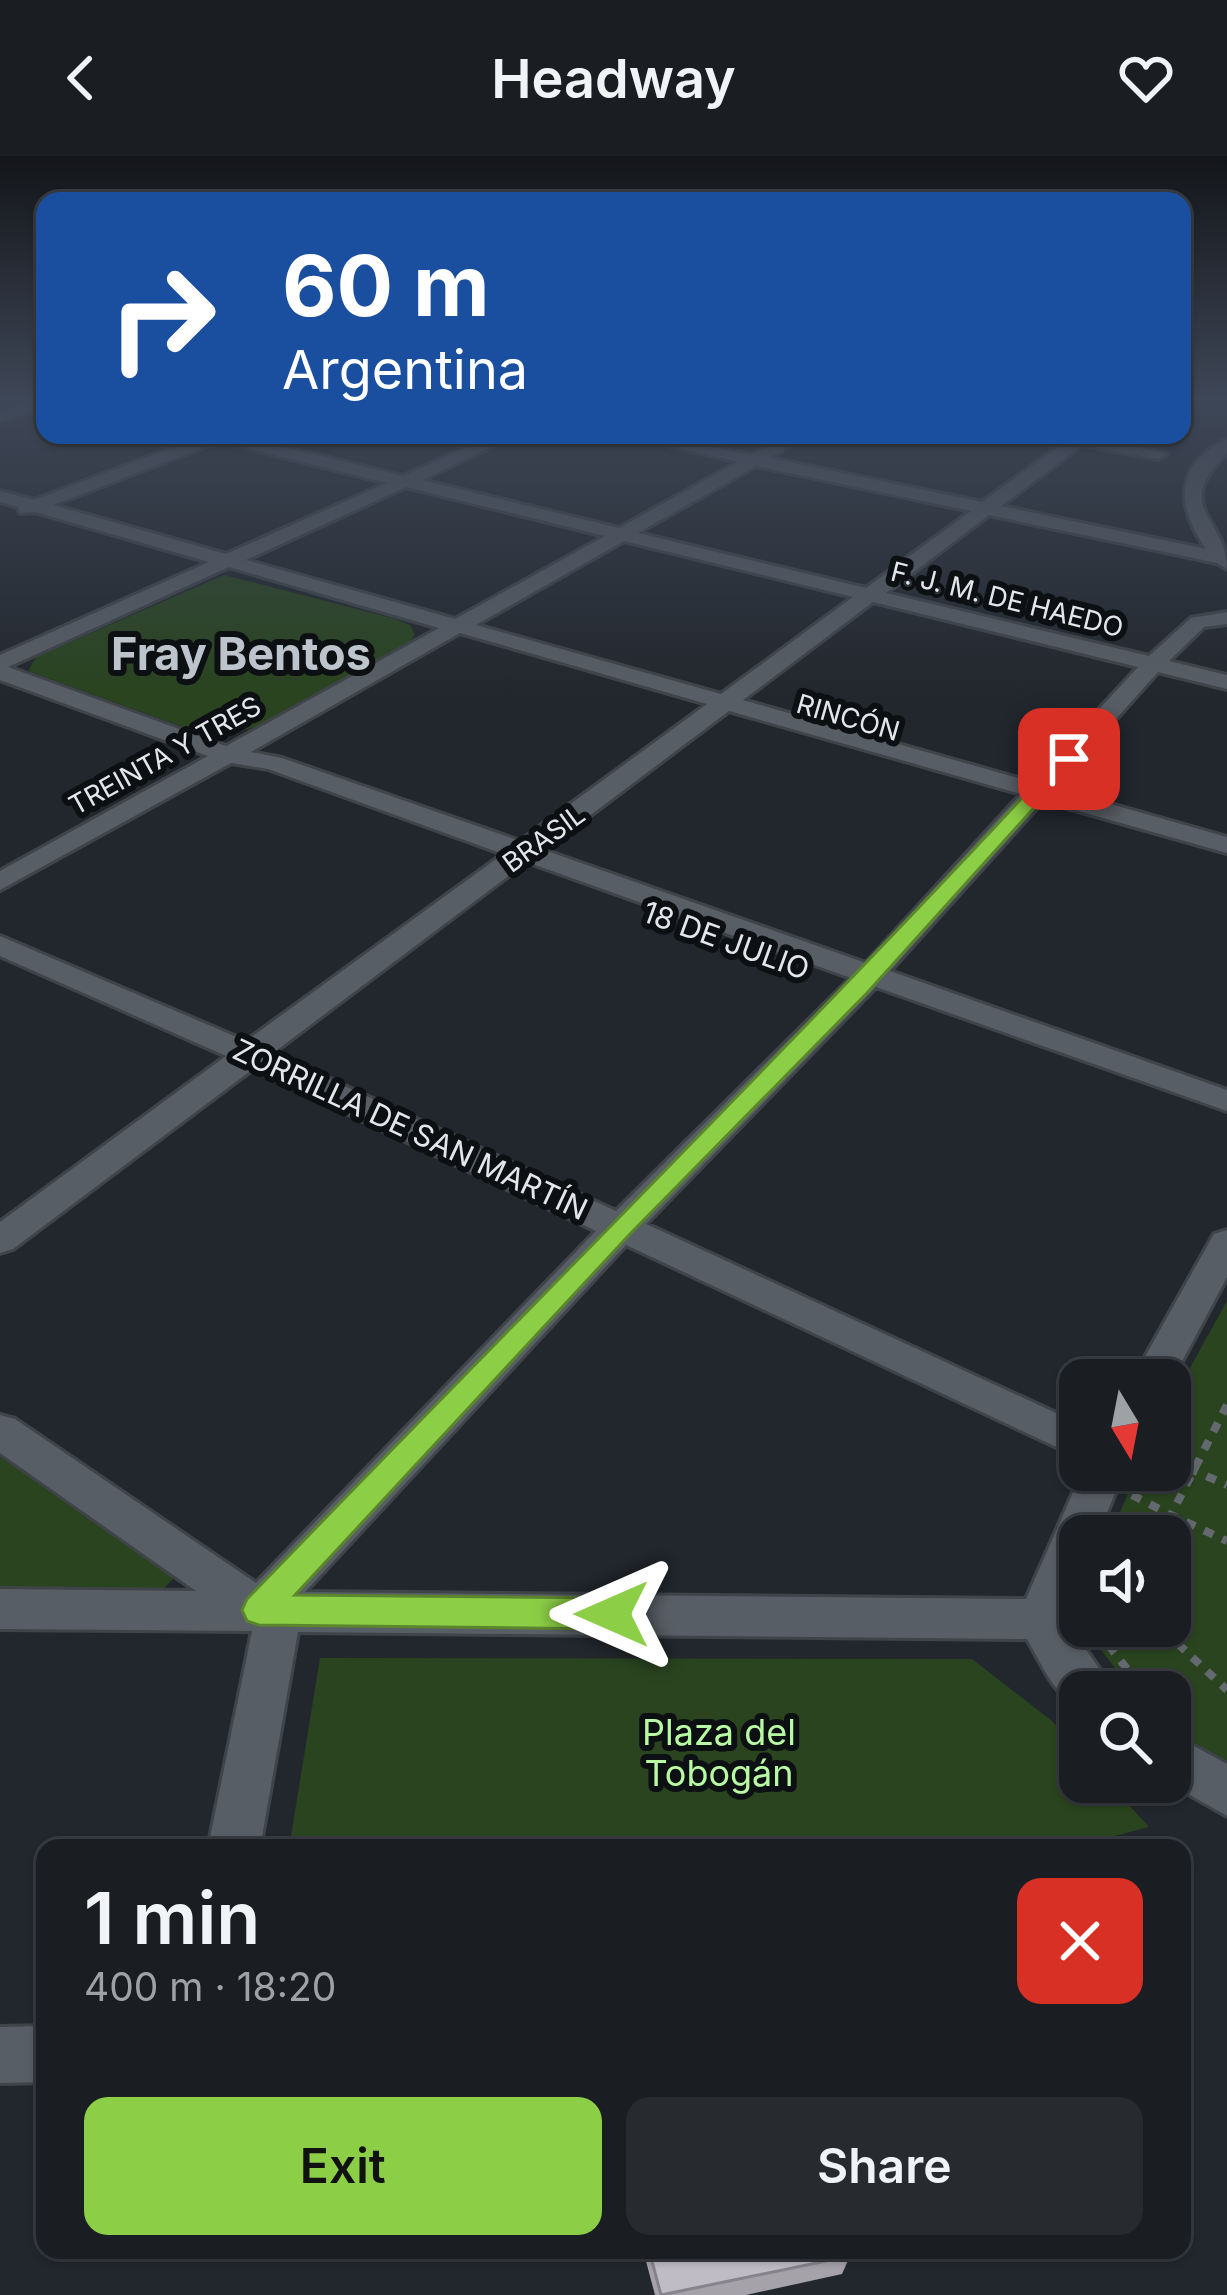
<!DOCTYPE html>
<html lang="en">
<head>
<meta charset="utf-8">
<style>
  body { margin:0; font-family:Inter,sans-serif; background:#272a2f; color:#f1f3f6; height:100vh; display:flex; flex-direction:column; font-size:45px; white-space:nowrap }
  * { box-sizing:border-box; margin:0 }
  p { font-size:39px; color:#9fa2a5 }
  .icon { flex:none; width:66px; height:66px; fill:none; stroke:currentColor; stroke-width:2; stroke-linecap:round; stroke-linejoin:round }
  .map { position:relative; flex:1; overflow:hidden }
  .drawer { position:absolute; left:36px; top:1683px; width:1155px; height:420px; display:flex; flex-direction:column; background:#1a1d22; border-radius:24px; box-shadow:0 3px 9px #0004,0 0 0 3px #383b40 }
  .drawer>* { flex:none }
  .banner { position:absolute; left:36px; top:36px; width:1155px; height:252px; border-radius:24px; box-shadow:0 3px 9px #0004,0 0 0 3px #383b40; background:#1a4fa0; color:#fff; overflow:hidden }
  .needle { width:78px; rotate:170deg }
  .tools { position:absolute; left:1059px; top:1203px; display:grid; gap:24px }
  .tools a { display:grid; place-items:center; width:132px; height:132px; border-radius:24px; background:#1a1d22; box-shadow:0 3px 9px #0004,0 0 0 3px #383b40; font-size:60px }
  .pin { position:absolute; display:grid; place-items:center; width:102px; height:102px; color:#fff; margin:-51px; border-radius:24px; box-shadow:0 6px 18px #0006 }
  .me { position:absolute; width:132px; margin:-66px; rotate:270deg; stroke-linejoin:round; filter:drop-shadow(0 0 9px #0008) }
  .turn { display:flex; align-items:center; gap:42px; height:252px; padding:0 48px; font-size:54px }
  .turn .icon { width:156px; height:156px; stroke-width:2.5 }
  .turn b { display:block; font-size:84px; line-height:102px }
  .round { display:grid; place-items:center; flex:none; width:126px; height:126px; border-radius:24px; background:#272a2f }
  .summary { display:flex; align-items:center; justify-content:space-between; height:204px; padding:0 48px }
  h1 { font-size:72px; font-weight:600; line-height:90px }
  .button { display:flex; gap:24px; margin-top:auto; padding:24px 48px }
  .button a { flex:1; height:138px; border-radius:24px; background:#8cce45; color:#111; font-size:48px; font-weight:600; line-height:138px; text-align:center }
  .button a+a { background:#272a2f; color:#f1f3f6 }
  header { display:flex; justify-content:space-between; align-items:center; height:156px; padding:0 48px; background:#1a1d22; font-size:54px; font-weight:600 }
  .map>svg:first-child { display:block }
  .green { fill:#29441f }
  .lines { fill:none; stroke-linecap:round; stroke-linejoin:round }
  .minor-casing { stroke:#3f4449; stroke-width:6 }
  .path { stroke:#64696f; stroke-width:8; stroke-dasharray:10 10; stroke-linecap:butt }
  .minor { fill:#585e65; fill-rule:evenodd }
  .wall { fill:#a5a2aa }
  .building { fill:#c0bcc6; stroke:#86848b; stroke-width:3 }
  .route { fill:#8cce45; stroke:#5b862d; stroke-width:3 }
  .labels { text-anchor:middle; stroke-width:12; stroke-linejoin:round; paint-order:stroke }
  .far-street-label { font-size:27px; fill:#e3e7ec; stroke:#0d1012 }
  .street-label { font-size:30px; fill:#e3e7ec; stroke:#0d1012 }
  .near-park-label { font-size:36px; fill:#b8f9a3; stroke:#0d1012 }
  .far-town-label { font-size:45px; font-weight:bold; fill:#bdc4cc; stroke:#0d1012 }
</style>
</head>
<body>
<header><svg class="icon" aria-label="back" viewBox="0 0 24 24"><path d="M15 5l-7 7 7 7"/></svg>Headway<svg class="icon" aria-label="heart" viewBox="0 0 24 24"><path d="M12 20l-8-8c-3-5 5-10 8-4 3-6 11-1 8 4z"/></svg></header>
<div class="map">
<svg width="1227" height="2139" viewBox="0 0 1227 2139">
  <rect width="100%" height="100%" fill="#22272d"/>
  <g class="green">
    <polygon points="224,419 392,462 410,469 415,479 408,488 266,568 230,578 194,575 28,515 36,501"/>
    <polygon points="1227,1145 1227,1609 1170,1569 1170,1536 1134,1536 1101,1494 1089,1470 1170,1470 1170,1380 1110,1380 1138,1314 1170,1314 1170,1248"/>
    <polygon points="0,1301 177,1419 159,1437 0,1437"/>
    <polygon points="320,1502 972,1503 1052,1565 1080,1595 1080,1626 1108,1626 1149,1671 1068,1692 289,1692"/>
  </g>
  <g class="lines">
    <g class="minor-casing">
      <g id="minor">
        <polygon points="45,241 45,251 0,266 0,256"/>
        <path d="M206,279h28l169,41 91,-41h22l-94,45 197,48 119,-66 -113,-27h32l94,20 36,-20h20l-37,23 212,44 83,-60 -13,-7h41l74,19 -8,5 -77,-14 -81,61 205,43c-30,-43 -32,-84 21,-110v14c-57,56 0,64 0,116l-10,-6 -228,-48 -103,78 263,63 42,-38 36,-6v12l-23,3 -35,34 58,14v14l-69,-17 -104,116 173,49v16l-184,-52 -153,170 337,119v21l-351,-124 -230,237 434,200v34l-454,-213 -321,347 721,7 57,-129h42l-28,66h-17v42l-16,39 51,75h-35v18c-26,-16 -38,-45 -53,-71l-729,-7 -38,216h-52l44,-217 -252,-2v-40l196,2 -196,-138v-38l15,4 241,164 340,-352 -343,-162 -240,180 -13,4v-31l226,-166 -226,-100v-20l246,105 257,-187 -235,-85 -37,-6 -231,127v-19l208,-115 -208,-76v-25l209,-93 -174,-50 -15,1 -2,-6 -18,-5v-11l34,9zM220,285l167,42 -161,71 -173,-49zM756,310l215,45 -105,77 -228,-55zM406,331l199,49 -150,83 -209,-59zM624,385l229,56 -132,97 -245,-69zM229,411l210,61 -213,118 -218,-79zM873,446l265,65 -106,115 -289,-82zM460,477l247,71 -187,137 -238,-83 -31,-6zM729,555l292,83 -155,169 -322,-113zM527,706l324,116 -235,233 -343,-158z"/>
        <polygon points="1227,1074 1227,1121 1170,1228 1132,1224 1214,1078"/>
        <polygon points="1170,1577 1227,1608 1227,1660 1167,1626"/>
        <polygon points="45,1870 45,1926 0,1927 0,1871"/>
      </g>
    </g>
    <g class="path">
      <polyline points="1227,1249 1171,1359 1227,1385"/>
      <polyline points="1170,1259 1179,1242"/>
      <polyline points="1170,1304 1227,1329"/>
      <polyline points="1132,1339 1171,1359 1164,1380"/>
      <polyline points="1102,1470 1110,1491 1145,1536"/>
      <polyline points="1169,1470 1175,1485 1227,1534"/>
    </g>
    <use href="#minor" class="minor"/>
  </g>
  <polygon class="wall" points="643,2094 849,2094 850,2100 842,2118 746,2139 655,2139"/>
  <polygon class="building" points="649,2094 849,2094 850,2100 661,2139"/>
  <linearGradient id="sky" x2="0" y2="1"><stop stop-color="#131519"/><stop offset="0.45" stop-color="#3e4757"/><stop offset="1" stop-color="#3e4757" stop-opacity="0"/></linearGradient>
  <rect width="1227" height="539" fill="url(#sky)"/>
  <path class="route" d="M1062,599l16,4 -211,234 -237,241 -335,361 317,3 12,5 5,11 -5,10 -12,5 -353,-4 -12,-4 -5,-11 5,-11c271,-281 549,-557 815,-844z"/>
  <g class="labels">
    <g class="far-street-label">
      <text transform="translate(1007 444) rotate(14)" y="9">F. J. M. DE HAEDO</text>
      <text transform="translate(848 562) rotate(16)" y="9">RINCÓN</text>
      <text transform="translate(165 600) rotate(-29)" y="9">TREINTA Y TRES</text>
      <text transform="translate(544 683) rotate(-36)" y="9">BRASIL</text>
    </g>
    <g class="street-label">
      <text transform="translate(726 785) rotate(20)" y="10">18 DE JULIO</text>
      <text transform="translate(410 974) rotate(25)" y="10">ZORRILLA DE SAN MARTÍN</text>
    </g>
    <g class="near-park-label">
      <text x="719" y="1589">Plaza del<tspan x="719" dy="41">Tobogán</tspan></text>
    </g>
    <g class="far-town-label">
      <text x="241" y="514">Fray Bentos</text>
    </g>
  </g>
</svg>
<div class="tools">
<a><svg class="needle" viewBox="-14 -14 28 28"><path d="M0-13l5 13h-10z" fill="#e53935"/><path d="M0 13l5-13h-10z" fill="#9fa2a5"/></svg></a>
<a><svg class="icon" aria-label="sound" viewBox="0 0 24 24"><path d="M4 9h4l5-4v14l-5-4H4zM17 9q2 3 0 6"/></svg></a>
<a><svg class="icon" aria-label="search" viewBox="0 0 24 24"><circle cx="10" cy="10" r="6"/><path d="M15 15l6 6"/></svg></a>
</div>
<div class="pin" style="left:1069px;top:603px;background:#d93025"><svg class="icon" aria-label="arrive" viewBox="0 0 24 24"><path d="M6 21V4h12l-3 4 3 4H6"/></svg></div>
<svg class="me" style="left:612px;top:1458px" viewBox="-20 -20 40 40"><path d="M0-17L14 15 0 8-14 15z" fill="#8cce45" stroke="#fff" stroke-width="4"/></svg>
<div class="banner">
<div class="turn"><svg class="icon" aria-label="right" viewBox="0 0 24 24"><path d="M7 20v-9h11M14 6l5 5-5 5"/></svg><div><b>60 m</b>Argentina</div></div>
</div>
<section class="drawer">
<div class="summary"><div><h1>1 min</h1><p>400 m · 18:20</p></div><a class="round" style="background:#d93025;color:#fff"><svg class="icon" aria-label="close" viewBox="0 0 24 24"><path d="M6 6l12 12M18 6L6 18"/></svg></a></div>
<div class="button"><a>Exit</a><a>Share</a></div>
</section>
</div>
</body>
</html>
